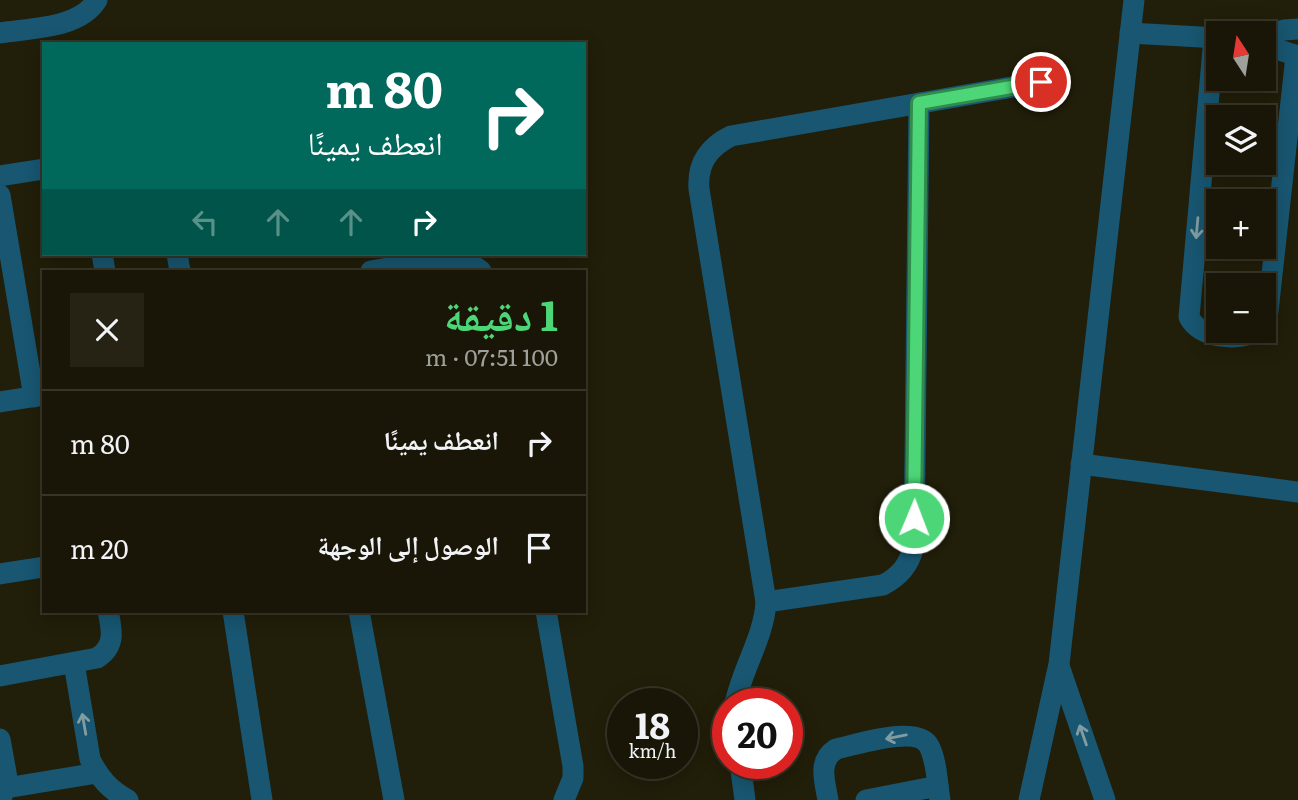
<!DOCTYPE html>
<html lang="ar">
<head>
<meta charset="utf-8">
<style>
  body { margin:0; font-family:Literata,"Noto Naskh Arabic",serif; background:#262315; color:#f1f3f6; direction:rtl; height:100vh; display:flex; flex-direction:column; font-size:26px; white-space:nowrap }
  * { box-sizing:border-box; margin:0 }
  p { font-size:23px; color:#9f9f9b }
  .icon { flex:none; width:38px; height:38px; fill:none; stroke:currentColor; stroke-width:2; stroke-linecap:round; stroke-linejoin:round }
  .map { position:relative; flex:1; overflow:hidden; direction:ltr }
  .side { position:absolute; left:42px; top:270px; width:544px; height:343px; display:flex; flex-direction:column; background:#191607; border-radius:0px; box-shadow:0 4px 18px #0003,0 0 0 2px #373528; direction:rtl }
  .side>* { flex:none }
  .guide { position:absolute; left:42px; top:42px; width:544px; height:214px; border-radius:0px; box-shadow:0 4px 18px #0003,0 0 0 2px #373528; direction:rtl; background:#00695c; color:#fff; overflow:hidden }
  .needle { width:46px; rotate:348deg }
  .buttons { position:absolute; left:1206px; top:21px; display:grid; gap:14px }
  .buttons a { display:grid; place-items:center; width:70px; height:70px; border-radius:0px; background:#191607; box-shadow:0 4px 18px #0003,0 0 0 2px #373528; font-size:35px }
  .speed { position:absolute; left:607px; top:688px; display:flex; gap:14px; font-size:35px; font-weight:700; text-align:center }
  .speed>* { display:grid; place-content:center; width:91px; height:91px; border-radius:50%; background:#191607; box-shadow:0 4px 18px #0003,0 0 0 2px #373528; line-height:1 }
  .speed small { font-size:18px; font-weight:400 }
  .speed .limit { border:10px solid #d22; background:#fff; color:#111 }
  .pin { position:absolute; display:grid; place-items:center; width:60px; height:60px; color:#fff; margin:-30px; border:4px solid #fff; border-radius:50%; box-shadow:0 2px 7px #0007 }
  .me { position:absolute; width:77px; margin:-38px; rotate:1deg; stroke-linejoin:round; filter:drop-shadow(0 0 5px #0008) }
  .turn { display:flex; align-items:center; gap:24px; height:147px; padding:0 28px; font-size:32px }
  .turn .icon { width:91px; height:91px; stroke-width:2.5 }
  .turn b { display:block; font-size:49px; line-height:60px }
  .lanes { display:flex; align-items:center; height:66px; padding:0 28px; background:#0003; justify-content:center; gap:35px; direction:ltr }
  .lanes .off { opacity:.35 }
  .round { display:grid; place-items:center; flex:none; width:74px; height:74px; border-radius:0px; background:#262315 }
  .head { display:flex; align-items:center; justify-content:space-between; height:119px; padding:0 28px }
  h1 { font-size:42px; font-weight:700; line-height:52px; color:#4cd677 }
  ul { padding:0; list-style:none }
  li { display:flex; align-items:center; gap:21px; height:105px; padding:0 28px; border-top:2px solid #373528 }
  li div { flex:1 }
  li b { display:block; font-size:26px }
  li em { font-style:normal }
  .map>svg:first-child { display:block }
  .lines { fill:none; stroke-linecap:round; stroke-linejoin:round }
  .lane { stroke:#185671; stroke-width:21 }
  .oneway { stroke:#829da2 }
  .route-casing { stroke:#318b4d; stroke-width:18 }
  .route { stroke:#4cd677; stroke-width:12 }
</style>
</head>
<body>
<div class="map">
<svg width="1298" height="800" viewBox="0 0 1298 800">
  <rect width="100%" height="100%" fill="#211e09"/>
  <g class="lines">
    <g class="lane">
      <path d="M0,33c31,-5 79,-4 97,-33"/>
      <polyline points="1130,33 1218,38"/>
      <polyline points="1264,36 1284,30 1298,29"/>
      <path d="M1214,38l-25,279c10,21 49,25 68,14"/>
      <polyline points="1264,45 1298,56"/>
      <polyline points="0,176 44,169"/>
      <polyline points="0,195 34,397"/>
      <polyline points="102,254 105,271"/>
      <polyline points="177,254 180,271"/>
      <path d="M371,271c30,-4 86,-21 110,0"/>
      <polyline points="1264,323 1268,311 1296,56"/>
      <polyline points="0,402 44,395"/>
      <polyline points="1081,464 1298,492"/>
      <polyline points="0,574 44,567"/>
      <path d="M766,602l117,-17c17,-9 26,-20 31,-39l5,-443"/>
      <polyline points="233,611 262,800"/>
      <polyline points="359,611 394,800"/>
      <polyline points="546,611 573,766 573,778 564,800"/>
      <path d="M74,663l16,96c9,19 20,31 38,41"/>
      <polyline points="1059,666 1105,800"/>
      <path d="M0,676l97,-18c19,-12 15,-28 11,-47"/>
      <path d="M735,704c7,-35 29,-67 31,-102l-67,-413c-2,-26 10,-42 32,-53l310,-54"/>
      <polyline points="0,739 7,778 1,800"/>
      <polyline points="740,763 745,800"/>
      <polyline points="6,788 97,773"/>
      <path d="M828,800c-3,-18 -11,-39 8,-51 20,-4 82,-25 93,-3 8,15 8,37 11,54"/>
      <polyline points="866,800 938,786"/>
      <polyline points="1029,800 1059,664 1134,0"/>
    </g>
  </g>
  <defs><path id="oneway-shaft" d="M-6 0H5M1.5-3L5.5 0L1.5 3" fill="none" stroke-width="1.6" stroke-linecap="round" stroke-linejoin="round" transform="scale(1.75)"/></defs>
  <g class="oneway">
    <use href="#oneway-shaft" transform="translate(1197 228) rotate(95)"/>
    <use href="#oneway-shaft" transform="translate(84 724) rotate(-100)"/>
    <use href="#oneway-shaft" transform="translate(1083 735) rotate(-109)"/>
    <use href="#oneway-shaft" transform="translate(896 737) rotate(169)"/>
  </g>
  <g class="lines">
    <g class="route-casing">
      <polyline id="route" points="914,518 919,103 1041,82"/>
    </g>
    <use href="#route" class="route"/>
  </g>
</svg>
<div class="buttons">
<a><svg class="needle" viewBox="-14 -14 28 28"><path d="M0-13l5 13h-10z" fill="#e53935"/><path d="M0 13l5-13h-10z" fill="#9f9f9b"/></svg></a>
<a><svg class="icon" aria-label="layers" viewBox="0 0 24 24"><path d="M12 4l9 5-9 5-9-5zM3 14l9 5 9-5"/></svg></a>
<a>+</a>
<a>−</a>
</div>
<div class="speed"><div>18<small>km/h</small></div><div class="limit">20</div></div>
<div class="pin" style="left:1041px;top:82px;background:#d93025"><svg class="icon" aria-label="arrive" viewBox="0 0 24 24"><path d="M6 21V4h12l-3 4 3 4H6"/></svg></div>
<svg class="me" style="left:914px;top:518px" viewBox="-20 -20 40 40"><circle r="17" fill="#4cd677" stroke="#fff" stroke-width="3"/><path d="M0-11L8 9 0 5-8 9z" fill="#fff"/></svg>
<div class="guide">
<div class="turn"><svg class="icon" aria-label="right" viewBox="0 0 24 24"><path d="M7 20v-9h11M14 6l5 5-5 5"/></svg><div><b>80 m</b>انعطف يمينًا</div></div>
<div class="lanes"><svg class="icon off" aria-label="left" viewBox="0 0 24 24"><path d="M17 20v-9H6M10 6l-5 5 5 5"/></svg><svg class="icon off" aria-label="ahead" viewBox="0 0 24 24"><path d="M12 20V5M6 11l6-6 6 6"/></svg><svg class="icon off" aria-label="ahead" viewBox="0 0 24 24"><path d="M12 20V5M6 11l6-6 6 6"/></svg><svg class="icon" aria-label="right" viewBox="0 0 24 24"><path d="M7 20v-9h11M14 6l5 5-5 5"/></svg></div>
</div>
<section class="side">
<div class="head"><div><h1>1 دقيقة</h1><p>100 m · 07:51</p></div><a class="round"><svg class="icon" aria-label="close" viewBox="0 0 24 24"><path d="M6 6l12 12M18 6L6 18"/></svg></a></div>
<ul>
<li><svg class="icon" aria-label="right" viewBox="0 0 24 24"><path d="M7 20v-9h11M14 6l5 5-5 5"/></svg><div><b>انعطف يمينًا</b></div><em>80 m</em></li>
<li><svg class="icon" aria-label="arrive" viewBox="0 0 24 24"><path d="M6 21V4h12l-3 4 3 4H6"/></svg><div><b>الوصول إلى الوجهة</b></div><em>20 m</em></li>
</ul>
</section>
</div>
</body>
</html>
